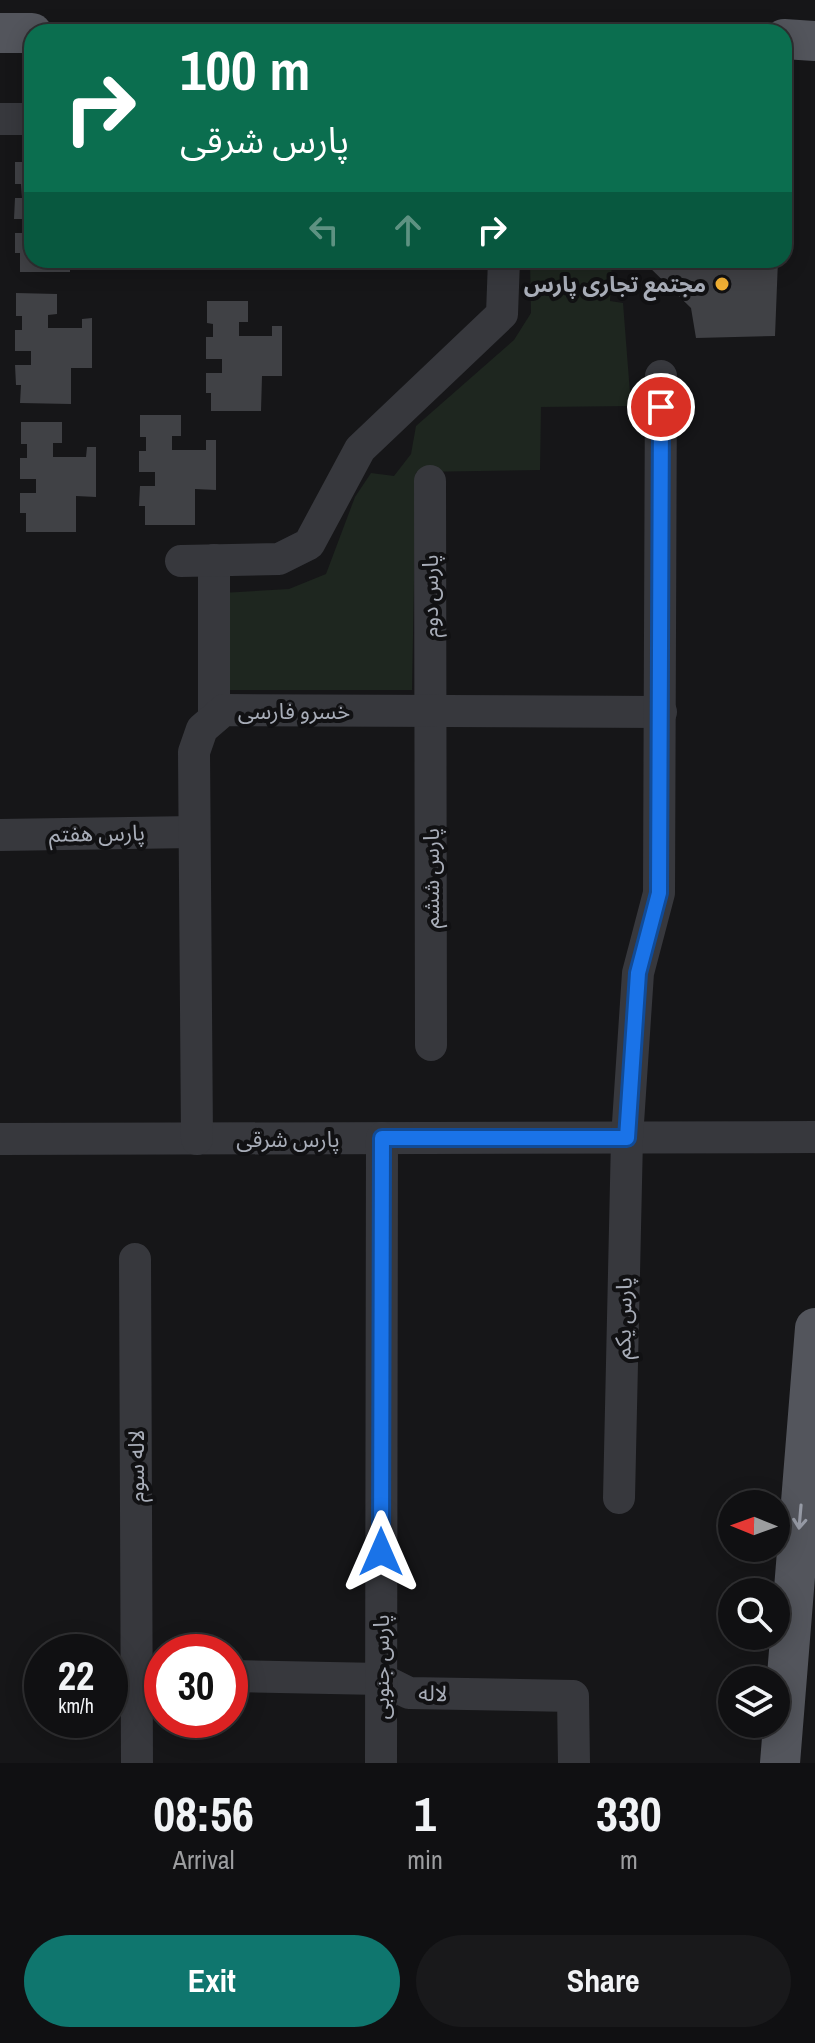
<!DOCTYPE html>
<html lang="en">
<head>
<meta charset="utf-8">
<style>
  body { margin:0; font-family:"Archivo Narrow","Noto Sans Arabic",sans-serif; background:#19191b; color:#f1f3f6; height:100vh; display:flex; flex-direction:column; font-size:30px; white-space:nowrap }
  * { box-sizing:border-box; margin:0 }
  p { font-size:26px; color:#9c9d9f }
  .icon { flex:none; width:44px; height:44px; fill:none; stroke:currentColor; stroke-width:2; stroke-linecap:round; stroke-linejoin:round }
  .map { position:relative; height:1763px; overflow:hidden }
  .details { display:flex; flex-direction:column; background:#101012; flex:1 }
  .details>* { flex:none }
  .hud { position:absolute; left:24px; top:24px; width:768px; height:244px; border-radius:24px; box-shadow:0 4px 20px #0003,0 0 0 2px #303032; background:#0b6e4f; color:#fff; overflow:hidden }
  .needle { width:52px; rotate:271deg }
  .controls { position:absolute; left:718px; top:1490px; display:grid; gap:16px }
  .controls a { display:grid; place-items:center; width:72px; height:72px; border-radius:50%; background:#101012; box-shadow:0 4px 20px #0003,0 0 0 2px #303032; font-size:40px }
  .speed { position:absolute; left:24px; top:1634px; display:flex; gap:16px; font-size:40px; font-weight:700; text-align:center }
  .speed>* { display:grid; place-content:center; width:104px; height:104px; border-radius:50%; background:#101012; box-shadow:0 4px 20px #0003,0 0 0 2px #303032; line-height:1 }
  .speed small { font-size:20px; font-weight:400 }
  .speed .limit { border:12px solid #d22; background:#fff; color:#111 }
  .pin { position:absolute; display:grid; place-items:center; width:68px; height:68px; color:#fff; margin:-34px; border:4px solid #fff; border-radius:50%; box-shadow:0 2px 8px #0007 }
  .me { position:absolute; width:88px; margin:-44px; rotate:0deg; stroke-linejoin:round; filter:drop-shadow(0 0 6px #0008) }
  .turn { display:flex; align-items:center; gap:28px; height:168px; padding:0 24px; font-size:36px }
  .turn .icon { width:104px; height:104px; stroke-width:2.5 }
  .turn b { display:block; font-size:56px; line-height:68px }
  .lanes { display:flex; align-items:center; height:76px; padding:0 24px; background:#0003; justify-content:center; gap:40px; direction:ltr }
  .lanes .off { opacity:.35 }
  .eta { display:flex; justify-content:space-evenly; align-items:center; height:136px; text-align:center }
  .eta b { font-size:48px; font-weight:700; line-height:56px }
  .primary-button { display:flex; gap:16px; margin-top:auto; padding:16px 24px }
  .primary-button a { flex:1; height:92px; border-radius:48px; background:#0f766e; color:#fff; font-size:32px; font-weight:700; line-height:92px; text-align:center }
  .primary-button a+a { background:#19191b; color:#f1f3f6 }
  .map>svg:first-child { display:block }
  .green { fill:#1e261f }
  .building { fill:#404145 }
  .lines { fill:none; stroke-linecap:round; stroke-linejoin:round }
  .minor { stroke:#37383d; stroke-width:32 }
  .major { stroke:#53555c; stroke-width:40 }
  .oneway { stroke:#979ba6 }
  .route-casing { stroke:#114b97; stroke-width:20 }
  .route { stroke:#1a73e8; stroke-width:14 }
  .poi-dot { fill:#f2b134; stroke:#111113; stroke-width:3 }
  .labels { text-anchor:middle; stroke-width:8; stroke-linejoin:round; paint-order:stroke }
  .poi-label { font-size:22px; font-weight:bold; fill:#a8adb8; stroke:#111113; text-anchor:end }
  .street-label { font-size:22px; fill:#a8adb8; stroke:#111113 }
</style>
</head>
<body>
<div class="map">
<svg width="815" height="1763" viewBox="0 0 815 1763">
  <rect width="100%" height="100%" fill="#161618"/>
  <polygon class="green" points="530,260 612,260 610,301 623,303 631,406 541,407 540,470 416,472 412,690 219,690 222,593 289,589 326,574 355,497 371,473 394,476 411,454 416,426 514,340 531,313"/>
  <g class="building">
    <polygon points="15,162 32,162 32,219 14,219 15,198 22,198 21,184 15,184"/>
    <polygon points="15,233 32,233 32,260 70,260 70,272 20,272 20,253 15,253"/>
    <polygon points="140,260 191,260 191,269 141,269"/>
    <polygon points="256,260 307,260 307,267 257,267"/>
    <rect x="373" y="260" width="50" height="10"/>
    <polygon points="642,260 778,260 775,336 696,338 691,308"/>
    <polygon points="16,293 57,294 57,314 48,315 48,328 82,328 82,319 92,318 92,368 71,368 71,404 20,403 21,385 16,385 15,365 31,365 31,351 15,351 15,330 22,330 22,316 16,316"/>
    <polygon points="207,301 248,301 248,322 239,322 239,336 272,336 272,326 282,326 282,376 262,376 261,411 211,411 211,393 206,393 206,373 222,373 222,359 206,359 206,337 213,337 213,324 207,323"/>
    <polygon points="140,415 181,415 181,436 172,436 172,450 206,450 206,440 216,440 216,490 195,489 195,525 145,525 145,506 139,506 140,486 155,486 155,472 139,472 139,451 146,451 146,437 140,437"/>
    <polygon points="21,422 62,422 62,443 53,443 53,457 86,457 87,447 96,447 96,497 76,496 76,532 26,532 26,513 20,513 20,493 36,493 36,479 20,479 20,458 27,458 27,444 21,444"/>
  </g>
  <g class="lines">
    <g class="minor">
      <polyline points="0,119 32,119"/>
      <polyline points="430,481 431,1045"/>
      <polyline points="214,560 214,718"/>
      <polyline points="181,561 279,559 309,544 360,449 502,314 504,260"/>
      <polyline points="0,835 194,832"/>
      <polyline points="0,1139 815,1137"/>
      <polyline points="197,1139 194,752 202,729 224,710 661,712"/>
      <polyline points="135,1259 137,1763"/>
      <polyline points="619,1498 627,1138 638,973 659,893 661,376"/>
      <polyline points="230,1676 381,1679 409,1693 573,1696 574,1763"/>
      <polyline points="381,1763 382,1138"/>
    </g>
    <g class="major">
      <polyline points="0,33 32,33"/>
      <polyline points="784,39 815,41"/>
      <polyline points="780,1763 815,1328"/>
    </g>
  </g>
  <defs><path id="oneway-shaft" d="M-6 0H5M1.5-3L5.5 0L1.5 3" fill="none" stroke-width="1.6" stroke-linecap="round" stroke-linejoin="round" transform="scale(2)"/></defs>
  <use class="oneway" href="#oneway-shaft" transform="translate(800 1517) rotate(95)"/>
  <g class="lines">
    <g class="route-casing">
      <polyline id="route" points="381,1552 382,1138 627,1138 638,973 659,893 661,407"/>
    </g>
    <use href="#route" class="route"/>
  </g>
  <circle class="poi-dot" cx="722" cy="284" r="8"/>
  <g class="labels">
    <g class="poi-label">
      <text x="706" y="292">مجتمع تجاری پارس</text>
    </g>
    <g class="street-label">
      <text transform="translate(430 596) rotate(-90)" y="8">پارس دوم</text>
      <text x="294" y="719">خسرو فارسی</text>
      <text transform="translate(97 833) rotate(-1)" y="8">پارس هفتم</text>
      <text transform="translate(431 878) rotate(-90)" y="8">پارس ششم</text>
      <text x="288" y="1147">پارس شرقی</text>
      <text transform="translate(623 1318) rotate(-89)" y="8">پارس یکم</text>
      <text transform="translate(136 1466) rotate(-90)" y="8">لاله سوم</text>
      <text transform="translate(381 1667) rotate(-90)" y="8">پارس جنوبی</text>
      <text transform="translate(433 1693) rotate(2)" y="8">لاله</text>
    </g>
  </g>
</svg>
<div class="controls">
<a><svg class="needle" viewBox="-14 -14 28 28"><path d="M0-13l5 13h-10z" fill="#e53935"/><path d="M0 13l5-13h-10z" fill="#9c9d9f"/></svg></a>
<a><svg class="icon" aria-label="search" viewBox="0 0 24 24"><circle cx="10" cy="10" r="6"/><path d="M15 15l6 6"/></svg></a>
<a><svg class="icon" aria-label="layers" viewBox="0 0 24 24"><path d="M12 4l9 5-9 5-9-5zM3 14l9 5 9-5"/></svg></a>
</div>
<div class="speed"><div>22<small>km/h</small></div><div class="limit">30</div></div>
<div class="pin" style="left:661px;top:407px;background:#d93025"><svg class="icon" aria-label="arrive" viewBox="0 0 24 24"><path d="M6 21V4h12l-3 4 3 4H6"/></svg></div>
<svg class="me" style="left:381px;top:1552px" viewBox="-20 -20 40 40"><path d="M0-17L14 15 0 8-14 15z" fill="#1a73e8" stroke="#fff" stroke-width="4"/></svg>
<div class="hud">
<div class="turn"><svg class="icon" aria-label="right" viewBox="0 0 24 24"><path d="M7 20v-9h11M14 6l5 5-5 5"/></svg><div><b>100 m</b>پارس شرقی</div></div>
<div class="lanes"><svg class="icon off" aria-label="left" viewBox="0 0 24 24"><path d="M17 20v-9H6M10 6l-5 5 5 5"/></svg><svg class="icon off" aria-label="ahead" viewBox="0 0 24 24"><path d="M12 20V5M6 11l6-6 6 6"/></svg><svg class="icon" aria-label="right" viewBox="0 0 24 24"><path d="M7 20v-9h11M14 6l5 5-5 5"/></svg></div>
</div>
</div>
<section class="details">
<div class="eta">
<div><b>08:56</b><p>Arrival</p></div>
<div><b>1</b><p>min</p></div>
<div><b>330</b><p>m</p></div>
</div>
<div class="primary-button"><a>Exit</a><a>Share</a></div>
</section>
</body>
</html>
